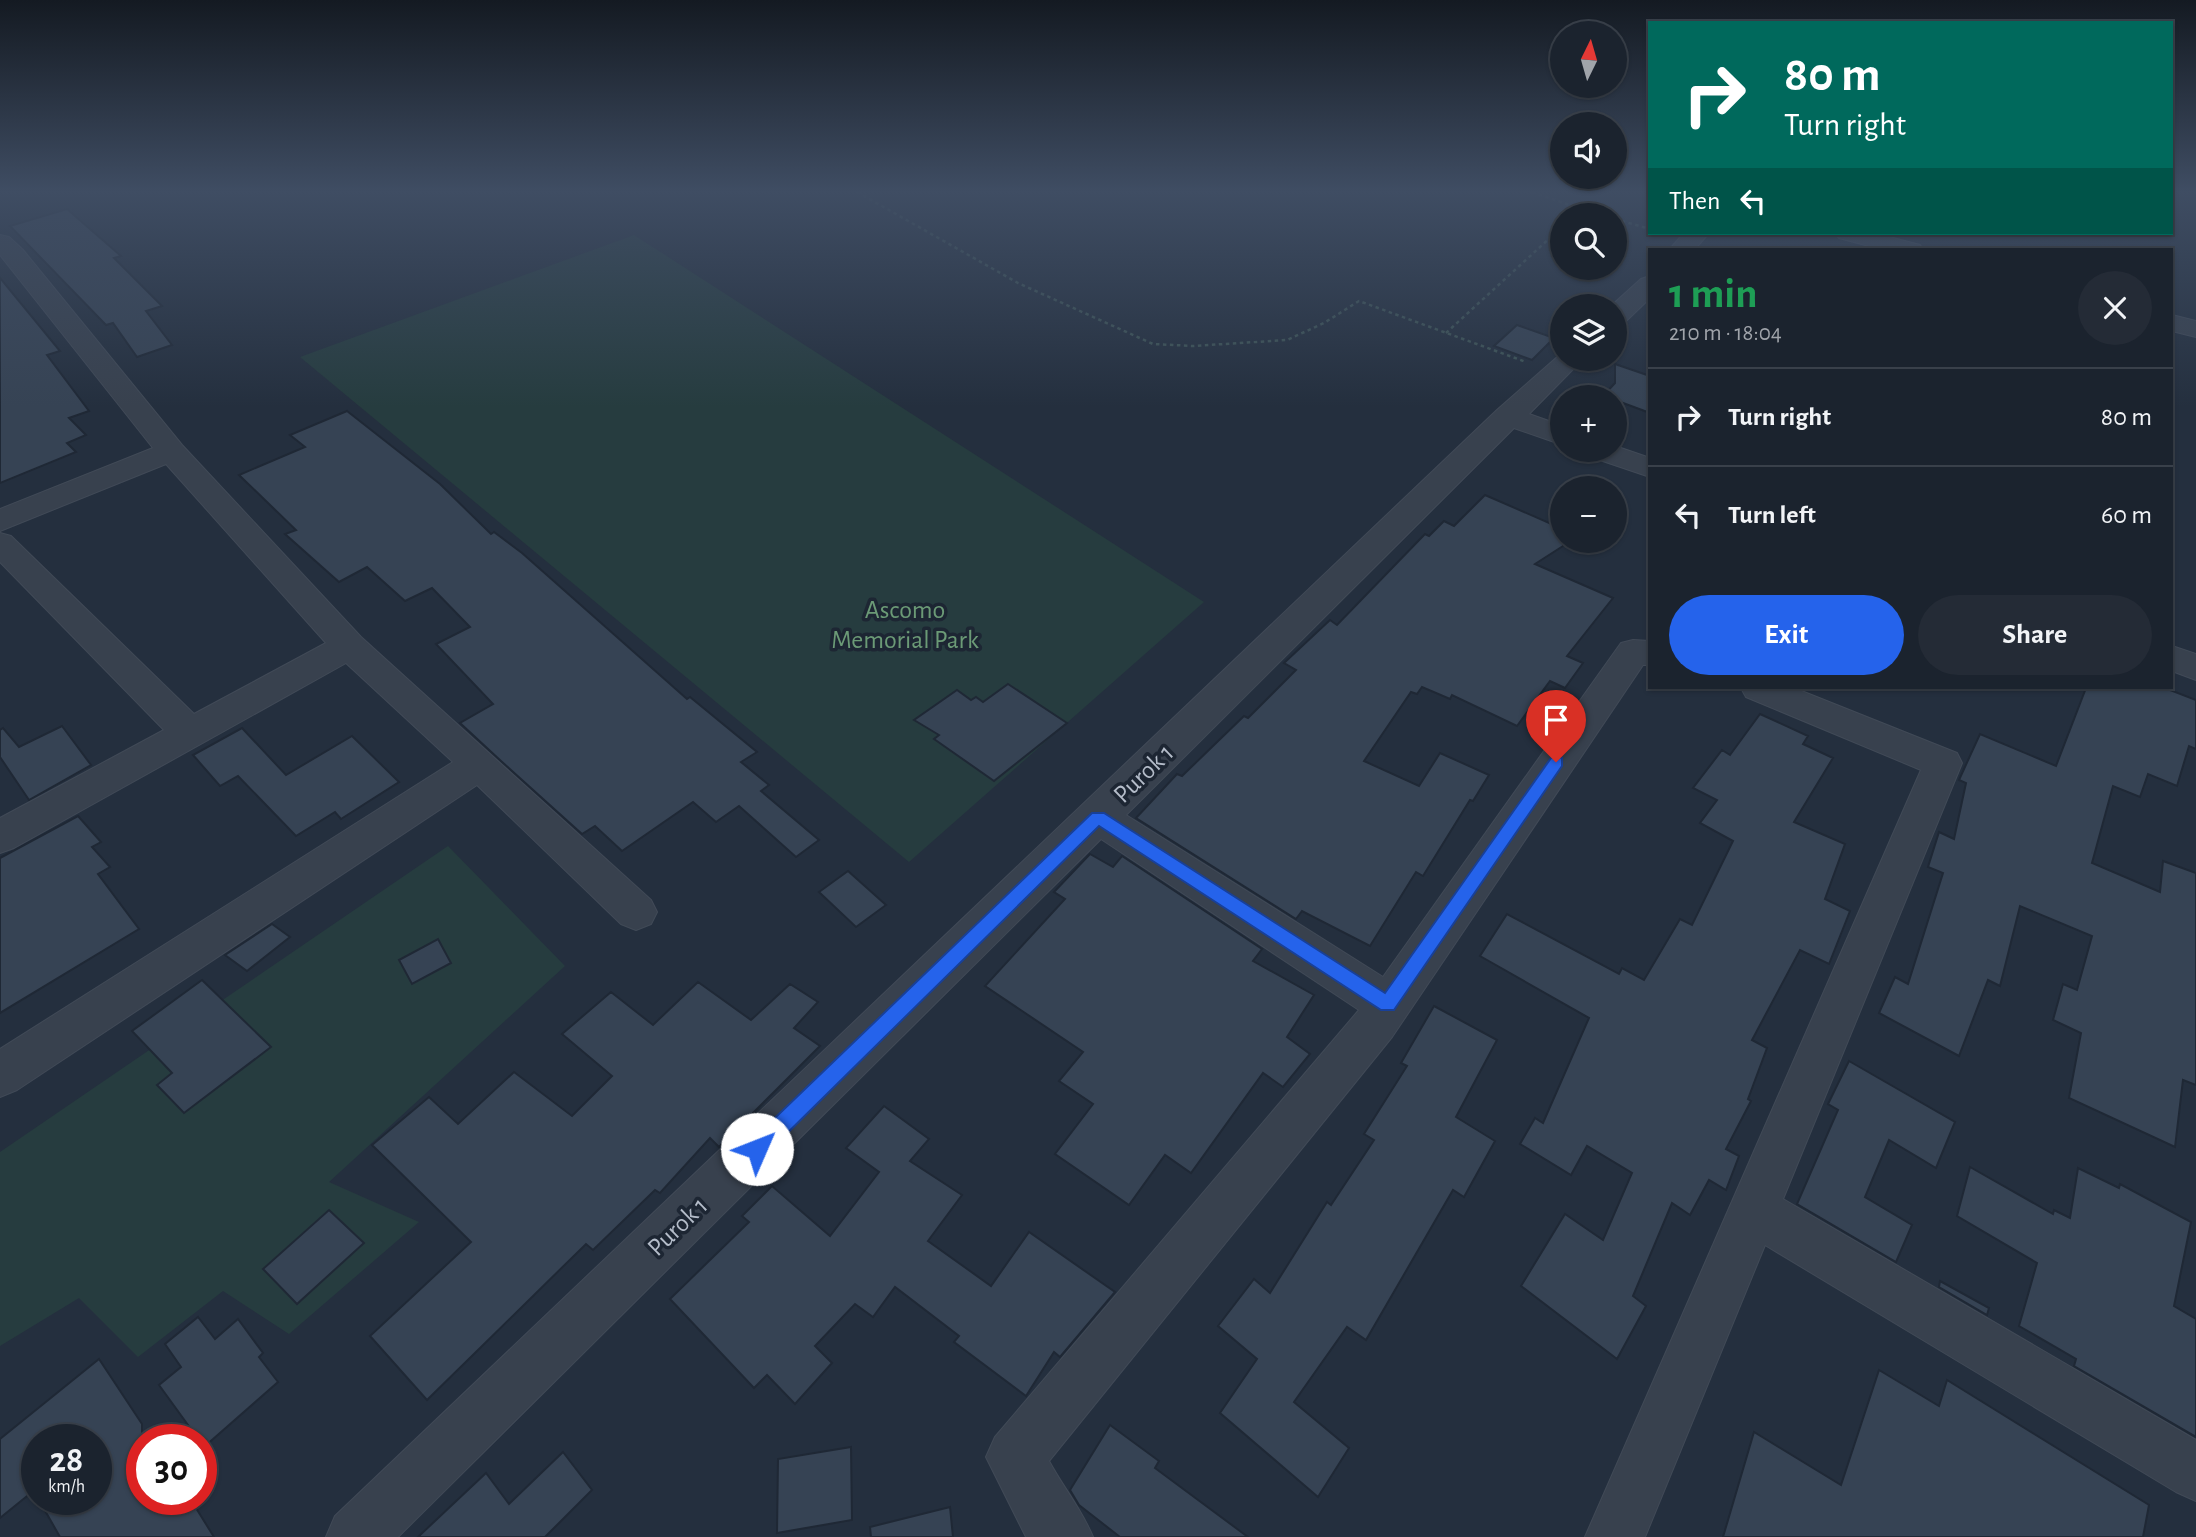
<!DOCTYPE html>
<html lang="en">
<head>
<meta charset="utf-8">
<style>
  body { margin:0; font-family:"Alegreya Sans",sans-serif; background:#242b36; color:#f1f3f6; height:100vh; display:flex; flex-direction:column; font-size:26px; white-space:nowrap }
  * { box-sizing:border-box; margin:0 }
  p { font-size:23px; color:#a0a4aa }
  .icon { flex:none; width:38px; height:38px; fill:none; stroke:currentColor; stroke-width:2; stroke-linecap:round; stroke-linejoin:round }
  .map { position:relative; flex:1; overflow:hidden }
  .drawer { position:absolute; left:1648px; top:248px; width:525px; height:441px; display:flex; flex-direction:column; background:#1b232e; border-radius:0px; box-shadow:0 2px 5px #0004,0 0 0 2px #39404a }
  .drawer>* { flex:none }
  .banner { position:absolute; left:1648px; top:21px; width:525px; height:214px; border-radius:0px; box-shadow:0 2px 5px #0004,0 0 0 2px #39404a; background:#00695c; color:#fff; overflow:hidden }
  .needle { width:46px; rotate:5deg }
  .buttons { position:absolute; left:1550px; top:21px; display:grid; gap:14px }
  .buttons a { display:grid; place-items:center; width:77px; height:77px; border-radius:50%; background:#1b232e; box-shadow:0 2px 5px #0004,0 0 0 2px #39404a; font-size:35px }
  .speed { position:absolute; left:21px; top:1424px; display:flex; gap:14px; font-size:35px; font-weight:700; text-align:center }
  .speed>* { display:grid; place-content:center; width:91px; height:91px; border-radius:50%; background:#1b232e; box-shadow:0 2px 5px #0004,0 0 0 2px #39404a; line-height:1 }
  .speed small { font-size:18px; font-weight:400 }
  .speed .limit { border:10px solid #d22; background:#fff; color:#111 }
  .pin { position:absolute; display:grid; place-items:center; width:60px; height:60px; color:#fff; margin:-72px -30px; border-radius:50% 50% 50% 0; rotate:-45deg; box-shadow:0 0 7px #0007 }
  .pin .icon { rotate:45deg }
  .me { position:absolute; width:77px; margin:-38px; rotate:46deg; stroke-linejoin:round; filter:drop-shadow(0 0 5px #0008) }
  .turn { display:flex; align-items:center; gap:24px; height:147px; padding:0 21px; font-size:32px }
  .turn .icon { width:91px; height:91px; stroke-width:2.5 }
  .turn b { display:block; font-size:49px; line-height:60px }
  .then { display:flex; align-items:center; height:66px; padding:0 21px; background:#0003; gap:14px; font-size:26px }
  .round { display:grid; place-items:center; flex:none; width:74px; height:74px; border-radius:37px; background:#242b36 }
  .headline { display:flex; align-items:center; justify-content:space-between; height:119px; padding:0 21px }
  h1 { font-size:42px; font-weight:600; line-height:52px; color:#1e9e55 }
  .action { display:flex; gap:14px; margin-top:auto; padding:14px 21px }
  .action a { flex:1; height:80px; border-radius:42px; background:#2563eb; color:#fff; font-size:28px; font-weight:600; line-height:80px; text-align:center }
  .action a+a { background:#242b36; color:#f1f3f6 }
  ul { padding:0; list-style:none }
  li { display:flex; align-items:center; gap:21px; height:98px; padding:0 21px; border-top:2px solid #39404a }
  li div { flex:1 }
  li b { display:block; font-size:26px }
  li em { font-style:normal }
  .map>svg:first-child { display:block }
  .green { fill:#263c3f }
  .building { fill:#364354; stroke:#1f2835; stroke-width:2 }
  .lines { fill:none; stroke-linecap:round; stroke-linejoin:round }
  .minor-casing { stroke:#414a57; stroke-width:2 }
  .path { stroke:#3f5557; stroke-width:2.5; stroke-dasharray:3.5 3.5; stroke-linecap:butt }
  .minor { fill:#38414e; fill-rule:evenodd }
  .route { fill:#2563eb; stroke:#184099; stroke-width:2 }
  .labels { text-anchor:middle; stroke-width:7; stroke-linejoin:round; paint-order:stroke }
  .park-label { font-size:26px; fill:#6b9a76; stroke:#1d2633 }
  .street-label { font-size:26px; fill:#b4bcc9; stroke:#1d2633 }
</style>
</head>
<body>
<div class="map">
<svg width="2196" height="1537" viewBox="0 0 2196 1537">
  <rect width="100%" height="100%" fill="#242f3e"/>
  <g class="green">
    <polygon points="634,235 1204,602 909,862 300,357"/>
    <polygon points="448,846 565,966 329,1182 419,1222 289,1334 223,1291 138,1357 79,1298 0,1346 0,1152"/>
  </g>
  <g class="building">
    <polygon points="67,209 121,256 114,258 162,306 146,311 172,345 137,357 113,323 106,325 10,226"/>
    <polygon points="0,278 60,351 47,355 89,411 69,418 86,435 67,443 76,452 0,483"/>
    <polygon points="1517,325 1554,338 1532,360 1494,346"/>
    <polygon points="1615,364 1650,376 1650,413 1615,400 1615,397 1603,396 1615,383"/>
    <polygon points="347,411 440,484 491,534 494,532 522,553 687,699 690,697 757,752 741,762 769,785 761,791 819,840 796,857 739,806 716,822 693,802 622,851 595,826 582,834 501,761 460,723 493,704 436,644 470,627 432,588 405,601 367,567 339,582 285,534 296,530 239,475 305,447 290,435"/>
    <polygon points="1485,495 1563,529 1563,546 1535,564 1613,598 1567,656 1583,663 1565,688 1550,681 1517,726 1452,695 1450,699 1422,687 1417,694 1411,692 1364,761 1419,786 1440,753 1489,775 1473,801 1470,800 1423,876 1416,872 1370,946 1302,911 1296,919 1136,818 1177,774 1182,776 1244,716 1248,718 1296,670 1284,663 1330,620 1337,625 1425,534 1429,536 1444,521 1454,526"/>
    <polygon points="1008,684 1067,723 994,781 934,739 939,735 914,720 957,690 971,700 976,697 983,702"/>
    <polygon points="2086,688 2165,688 2196,700 2196,749 2189,746 2177,786 2148,774 2140,797 2113,786 2092,863 2160,892 2163,861 2196,873 2196,1085 2183,1080 2175,1147 2069,1098 2081,1033 2053,1020 2063,984 2077,990 2092,936 2020,906 2000,986 1988,980 1959,1056 1879,1013 1895,977 1908,984 1943,873 1928,867 1939,832 1954,839 1966,783 1959,780 1980,734 2056,766"/>
    <polygon points="1760,714 1808,736 1803,744 1833,758 1794,822 1845,844 1825,899 1850,911 1829,964 1800,950 1752,1040 1767,1048 1748,1099 1751,1101 1726,1149 1739,1156 1726,1190 1709,1180 1690,1215 1672,1203 1633,1296 1646,1306 1617,1359 1521,1286 1565,1214 1603,1240 1632,1173 1587,1146 1571,1175 1520,1144 1535,1118 1543,1123 1589,1018 1480,956 1507,914 1619,974 1622,968 1644,980 1680,919 1692,925 1733,841 1700,823 1717,800 1693,788 1722,750 1730,755"/>
    <polygon points="62,726 91,765 29,800 0,757 0,730 3,728 19,747"/>
    <polygon points="242,728 286,775 352,736 399,782 341,819 335,812 296,836 238,776 220,786 193,755"/>
    <polygon points="78,816 101,842 92,847 110,867 98,874 139,929 0,1013 0,858"/>
    <polygon points="1090,854 1113,867 1122,856 1262,949 1253,961 1314,995 1287,1037 1310,1054 1283,1087 1263,1073 1191,1173 1165,1155 1129,1205 1055,1154 1093,1104 1059,1081 1083,1052 985,986 1065,899 1054,892"/>
    <polygon points="848,871 886,905 856,927 819,892"/>
    <polygon points="272,924 290,937 247,971 225,955"/>
    <polygon points="438,939 451,963 412,984 399,960"/>
    <polygon points="202,980 271,1047 184,1113 157,1085 172,1073 132,1031"/>
    <polygon points="698,982 751,1020 790,984 818,1002 794,1028 820,1046 719,1147 710,1138 660,1193 655,1190 593,1250 586,1244 427,1400 370,1336 471,1242 372,1145 429,1097 458,1124 514,1072 572,1116 612,1076 562,1034 611,992 653,1025"/>
    <polygon points="1434,1006 1497,1040 1456,1117 1495,1141 1464,1197 1453,1190 1366,1340 1347,1327 1294,1402 1349,1448 1318,1497 1220,1413 1257,1359 1218,1326 1254,1279 1270,1293 1327,1202 1331,1205 1374,1140 1364,1134 1407,1066 1401,1063"/>
    <polygon points="1849,1061 1955,1122 1936,1168 1889,1140 1865,1197 1912,1225 1896,1262 1797,1204 1838,1110 1828,1104"/>
    <polygon points="884,1106 929,1139 910,1161 962,1195 928,1241 991,1286 1029,1232 1115,1292 1060,1357 1054,1352 1026,1396 954,1342 959,1336 895,1287 873,1317 855,1304 815,1346 832,1363 795,1404 767,1375 754,1388 670,1299 749,1222 742,1216 772,1186 830,1236 879,1172 846,1148"/>
    <polygon points="1970,1167 2053,1214 2054,1210 2070,1218 2078,1168 2119,1188 2120,1184 2191,1222 2174,1306 2196,1319 2196,1437 2074,1366 2076,1359 2019,1326 2037,1263 1957,1216"/>
    <polygon points="329,1210 364,1243 297,1304 263,1269"/>
    <polygon points="1940,1281 1989,1308 1987,1315 1939,1287"/>
    <polygon points="198,1317 215,1339 238,1319 263,1353 259,1357 278,1382 204,1447 159,1385 181,1367 165,1344"/>
    <polygon points="99,1359 142,1424 142,1500 191,1500 214,1537 60,1537 39,1500 96,1500 96,1440 37,1440 37,1488 0,1518 0,1439"/>
    <polygon points="1879,1370 1939,1406 1947,1380 2149,1505 2143,1537 1723,1537 1754,1432 1841,1485"/>
    <polygon points="1110,1425 1159,1461 1155,1468 1248,1537 1120,1537 1079,1505 1070,1490"/>
    <polygon points="851,1447 852,1520 777,1533 778,1459"/>
    <polygon points="563,1452 592,1490 545,1537 418,1537 486,1473 509,1504"/>
    <polygon points="950,1507 953,1537 871,1537 870,1527"/>
  </g>
  <g class="lines">
    <g class="minor-casing">
      <g id="minor">
        <polygon points="1684,233 1709,233 1694,250 1669,250"/>
        <polygon points="1835,233 1874,233 1920,245 1923,250 1884,250 1839,238"/>
        <polygon points="0,235 9,237 23,250 182,445 361,637 651,900 657,912 651,924 636,930 621,924 477,785 17,1090 0,1097 0,1049 453,762 346,663 14,848 0,853 0,818 164,730 0,562 0,533 11,536 194,714 326,643 166,464 0,531 0,509 153,448 0,255"/>
        <polygon points="1650,276 1650,298 1624,323 1615,325 1615,306 1611,306 1641,279"/>
        <polygon points="2172,315 2196,321 2196,337 2172,331"/>
        <path d="M1563,352v7h20l-54,55 34,12v19l-49,-17 -388,387 257,162 238,-334 12,-3 17,1v24h-7l-251,372 -343,424c14,26 33,49 44,76h-67l-40,-80 9,-20 364,-427 -258,-171 -703,698h-72l9,-21 1162,-1106z"/>
        <polygon points="1615,446 1650,458 1650,477 1588,456 1584,450 1615,450"/>
        <polygon points="2172,646 2196,654 2196,680 2172,671"/>
        <polygon points="1741,688 1794,688 1957,753 1962,763 1783,1199 2196,1440 2196,1501 2176,1492 1765,1245 1645,1537 1585,1537 1921,770 1746,697"/>
      </g>
    </g>
    <g class="path">
      <polyline points="857,192 1018,283 1153,344 1193,346 1287,340 1324,323 1359,301 1526,362"/>
      <polyline points="1532,192 1581,209 1574,215"/>
      <polyline points="1581,209 1602,215"/>
      <polyline points="1615,219 1650,229"/>
      <polyline points="1446,333 1563,226"/>
    </g>
    <use href="#minor" class="minor"/>
  </g>
  <linearGradient id="sky" x2="0" y2="1"><stop stop-color="#141a22"/><stop offset="0.47" stop-color="#3f4d63"/><stop offset="1" stop-color="#3f4d63" stop-opacity="0"/></linearGradient>
  <rect width="2196" height="407" fill="url(#sky)"/>
  <polygon class="route" points="1556,756 1562,758 1562,766 1394,1010 1381,1010 1099,826 764,1156 757,1158 750,1156 747,1149 750,1142 1092,813 1104,813 1385,993 1551,758"/>
  <g class="labels">
    <g class="park-label">
      <text x="905" y="618">Ascomo<tspan x="905" dy="30">Memorial Park</tspan></text>
    </g>
    <g class="street-label">
      <text transform="translate(1143 773) rotate(-44)" y="9">Purok 1</text>
      <text transform="translate(677 1226) rotate(-44)" y="9">Purok 1</text>
    </g>
  </g>
</svg>
<div class="buttons">
<a><svg class="needle" viewBox="-14 -14 28 28"><path d="M0-13l5 13h-10z" fill="#e53935"/><path d="M0 13l5-13h-10z" fill="#a0a4aa"/></svg></a>
<a><svg class="icon" aria-label="sound" viewBox="0 0 24 24"><path d="M4 9h4l5-4v14l-5-4H4zM17 9q2 3 0 6"/></svg></a>
<a><svg class="icon" aria-label="search" viewBox="0 0 24 24"><circle cx="10" cy="10" r="6"/><path d="M15 15l6 6"/></svg></a>
<a><svg class="icon" aria-label="layers" viewBox="0 0 24 24"><path d="M12 4l9 5-9 5-9-5zM3 14l9 5 9-5"/></svg></a>
<a>+</a>
<a>−</a>
</div>
<div class="speed"><div>28<small>km/h</small></div><div class="limit">30</div></div>
<div class="pin" style="left:1556px;top:762px;background:#d93025"><svg class="icon" aria-label="arrive" viewBox="0 0 24 24"><path d="M6 21V4h12l-3 4 3 4H6"/></svg></div>
<svg class="me" style="left:757px;top:1149px" viewBox="-20 -20 40 40"><circle r="19" fill="#fff"/><path d="M0-13L10 11 0 6-10 11z" fill="#2563eb"/></svg>
<div class="banner">
<div class="turn"><svg class="icon" aria-label="right" viewBox="0 0 24 24"><path d="M7 20v-9h11M14 6l5 5-5 5"/></svg><div><b>80 m</b>Turn right</div></div>
<div class="then">Then<svg class="icon" aria-label="left" viewBox="0 0 24 24"><path d="M17 20v-9H6M10 6l-5 5 5 5"/></svg></div>
</div>
<section class="drawer">
<div class="headline"><div><h1>1 min</h1><p>210 m · 18:04</p></div><a class="round"><svg class="icon" aria-label="close" viewBox="0 0 24 24"><path d="M6 6l12 12M18 6L6 18"/></svg></a></div>
<ul>
<li><svg class="icon" aria-label="right" viewBox="0 0 24 24"><path d="M7 20v-9h11M14 6l5 5-5 5"/></svg><div><b>Turn right</b></div><em>80 m</em></li>
<li><svg class="icon" aria-label="left" viewBox="0 0 24 24"><path d="M17 20v-9H6M10 6l-5 5 5 5"/></svg><div><b>Turn left</b></div><em>60 m</em></li>
</ul>
<div class="action"><a>Exit</a><a>Share</a></div>
</section>
</div>
</body>
</html>
